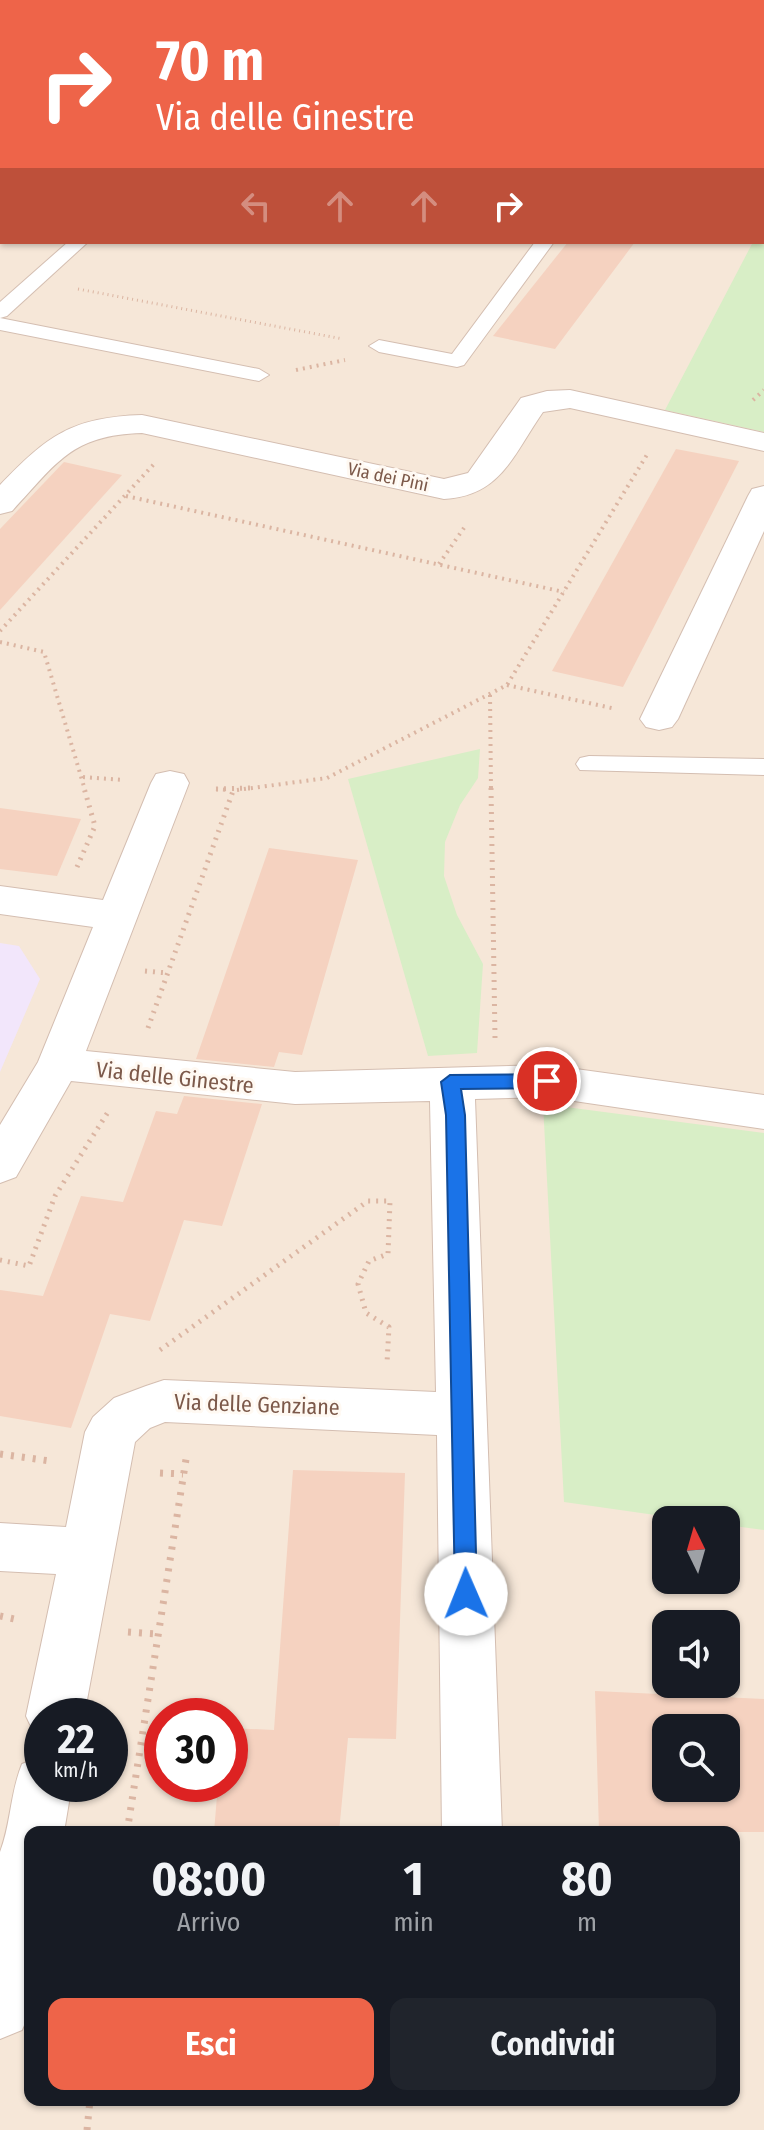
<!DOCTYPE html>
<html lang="it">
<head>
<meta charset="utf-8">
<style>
  body { margin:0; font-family:"Fira Sans Condensed",sans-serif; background:#20242c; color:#f1f3f6; height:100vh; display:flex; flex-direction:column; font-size:30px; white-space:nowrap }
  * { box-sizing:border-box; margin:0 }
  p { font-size:26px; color:#9ea1a6 }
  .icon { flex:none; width:44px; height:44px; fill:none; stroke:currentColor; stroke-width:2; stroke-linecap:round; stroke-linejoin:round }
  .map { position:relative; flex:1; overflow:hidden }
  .drawer { position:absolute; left:24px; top:1826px; width:716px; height:280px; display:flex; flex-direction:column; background:#171b24; border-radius:16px; box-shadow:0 2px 6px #0004 }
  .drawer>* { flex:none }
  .hud { position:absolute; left:0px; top:0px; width:764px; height:244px; box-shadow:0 2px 6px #0004; background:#ee6449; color:#fff; overflow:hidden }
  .needle { width:52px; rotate:355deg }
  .fabs { position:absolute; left:652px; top:1506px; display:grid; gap:16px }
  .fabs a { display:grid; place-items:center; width:88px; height:88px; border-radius:16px; background:#171b24; box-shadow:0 2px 6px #0004; font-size:40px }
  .speed { position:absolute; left:24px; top:1698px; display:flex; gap:16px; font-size:40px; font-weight:700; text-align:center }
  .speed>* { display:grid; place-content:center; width:104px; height:104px; border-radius:50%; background:#171b24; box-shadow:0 2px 6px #0004; line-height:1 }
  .speed small { font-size:20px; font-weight:400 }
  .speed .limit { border:12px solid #d22; background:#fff; color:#111 }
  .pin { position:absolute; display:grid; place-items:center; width:68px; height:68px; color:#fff; margin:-34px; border:4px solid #fff; border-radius:50%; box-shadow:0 2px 8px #0007 }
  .me { position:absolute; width:88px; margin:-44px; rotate:359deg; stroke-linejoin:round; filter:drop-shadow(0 0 6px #0008) }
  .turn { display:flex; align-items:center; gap:28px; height:168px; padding:0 24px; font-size:36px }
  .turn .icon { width:104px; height:104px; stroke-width:2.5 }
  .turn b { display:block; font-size:56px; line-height:68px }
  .lanes { display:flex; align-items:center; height:76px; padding:0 24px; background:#0003; justify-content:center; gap:40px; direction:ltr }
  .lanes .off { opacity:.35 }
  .eta { display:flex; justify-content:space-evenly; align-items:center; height:136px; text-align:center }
  .eta b { font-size:48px; font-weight:700; line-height:56px }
  .button { display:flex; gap:16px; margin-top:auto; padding:16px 24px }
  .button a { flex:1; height:92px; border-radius:16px; background:#ee6449; color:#fff; font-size:32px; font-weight:700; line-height:92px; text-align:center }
  .button a+a { background:#20242c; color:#f1f3f6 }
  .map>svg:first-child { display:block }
  .residential { fill:#f6e7d8; fill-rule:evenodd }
  .education { fill:#f2e6fb }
  .green { fill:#d8eec6 }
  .building { fill:#f5d2c0; fill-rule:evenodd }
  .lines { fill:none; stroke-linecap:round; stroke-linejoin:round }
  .lane-casing { stroke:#d4beb1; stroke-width:2 }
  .street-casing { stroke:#d4beb1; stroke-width:2 }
  .path-far3 { stroke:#dbb5a2; stroke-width:3; stroke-dasharray:1 4; stroke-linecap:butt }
  .path-far2 { stroke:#dbb5a2; stroke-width:4; stroke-dasharray:2 5; stroke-linecap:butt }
  .path-far1 { stroke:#dbb5a2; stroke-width:5; stroke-dasharray:2 6; stroke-linecap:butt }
  .path { stroke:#dbb5a2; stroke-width:7; stroke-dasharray:3 8; stroke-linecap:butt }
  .lane { fill:#fff; fill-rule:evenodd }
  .street { fill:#fff; fill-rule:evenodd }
  .route { fill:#1a73e8; stroke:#114b97; stroke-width:2 }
  .labels { text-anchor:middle; stroke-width:6; stroke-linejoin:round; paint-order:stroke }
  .far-street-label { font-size:18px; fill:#7c594a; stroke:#fff9f2 }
  .street-label { font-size:22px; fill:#7c594a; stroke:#fff9f2 }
</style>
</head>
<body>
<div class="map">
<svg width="764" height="2130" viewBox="0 0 764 2130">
  <rect width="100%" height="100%" fill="#fef5ea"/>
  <g class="residential">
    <polygon points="0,0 764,0 764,142 762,2 2,2 2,18"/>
    <path d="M0,64l2,178h760l2,-49v1937h-764zM666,1520h60v60h-60zM666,1624h60v60h-60zM42,1716h68v68h-68zM162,1716h68v68h-68zM666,1728h60v60h-60zM30,1832h704v268h-704z"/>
  </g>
  <polygon class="education" points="0,943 19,946 40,979 0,1072"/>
  <g class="green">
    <polygon points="764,221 764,432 665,410 753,242 762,242"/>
    <polygon points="480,749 478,778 460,805 445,842 444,876 457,915 483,964 477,1053 428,1056 348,779"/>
    <polygon points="543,1104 764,1133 764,1530 726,1525 726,1520 690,1520 564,1502"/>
  </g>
  <g class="building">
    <polygon points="568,242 635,242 555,349 493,336"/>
    <polygon points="676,449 739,461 623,687 552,671"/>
    <polygon points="64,462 122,475 0,610 0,529"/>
    <polygon points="0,808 81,819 57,876 0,869"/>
    <polygon points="269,848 358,860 302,1055 279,1052 274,1067 196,1059"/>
    <polygon points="184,1096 262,1104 222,1226 184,1220 150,1321 110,1314 71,1428 0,1416 0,1290 43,1296 81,1196 123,1202 156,1111 177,1114"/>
    <polygon points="293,1470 405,1473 396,1739 348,1738 339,1832 214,1832 218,1784 230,1784 230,1728 274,1730"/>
    <path d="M595,1691l169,8v133h-165zM666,1728h60v60h-60z"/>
  </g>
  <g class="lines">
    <g class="lane-casing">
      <g id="lane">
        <polygon points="723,0 739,0 722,2"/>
        <rect x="0" y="24" width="2" height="10"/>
        <rect x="762" y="148" width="2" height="11"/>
        <polygon points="68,242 88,242 7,316 0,318 0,302"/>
        <polygon points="535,242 554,242 464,365 457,367 379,352 369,346 379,340 452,354"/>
        <polygon points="0,318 259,369 269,375 259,381 0,330"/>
        <polygon points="589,756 764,759 764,775 580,770 576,764 580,758"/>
      </g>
    </g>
    <g class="street-casing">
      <g id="street">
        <rect x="0" y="57" width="2" height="14"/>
        <polygon points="2,132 2,148 0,149 0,133"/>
        <rect x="762" y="185" width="2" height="16"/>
        <path d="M570,390l194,43v18l-194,-43 -27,4c-30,43 -42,84 -99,87l-302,-66c-71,2 -85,30 -130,78l-12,3v-29c47,-49 72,-68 142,-70l302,64 24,-6 53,-75 26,-7z"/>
        <polygon points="764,486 764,531 678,719 672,727 659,730 646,727 640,719 748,496 752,489"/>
        <polygon points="170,771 184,774 189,783 86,1051 295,1072 547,1065 764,1095 764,1129 547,1097 475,1099 502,1832 442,1832 437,1435 165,1422 150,1428 135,1442 84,1716 42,1716 42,1738 35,1735 26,1716 56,1574 0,1571 0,1523 66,1527 85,1432 93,1417 114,1398 146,1386 164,1380 436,1392 430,1101 295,1104 71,1081 16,1177 0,1183 0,1125 38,1062 93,927 0,914 0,886 103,900 151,783 156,774"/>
        <path d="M42,1756v28h30l-8,48h-34v179l-8,19 -22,9v-187c11,-28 10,-59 22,-88z"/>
      </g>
    </g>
    <g class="path-far3">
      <polyline points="45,2 48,0"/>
      <polyline points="762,78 764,75"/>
      <polyline points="78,289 343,339"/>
    </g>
    <g class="path-far2">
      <polyline points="296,370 345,360"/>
      <polyline points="753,400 764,390"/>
      <polyline points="126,496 564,592"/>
      <polyline points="439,564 466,525"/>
      <polyline points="0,631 154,464"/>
      <polyline points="0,642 44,652 85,790"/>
      <polyline points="507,685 616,709"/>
      <polyline points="490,695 491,790"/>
      <polyline points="83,777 123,780"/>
      <polyline points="216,789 229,790"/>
      <polyline points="237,790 327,778 507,685 648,453"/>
    </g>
    <g class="path-far1">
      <polyline points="491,788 495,1038"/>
      <polyline points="216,789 251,788"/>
      <polyline points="77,867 95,826 84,788"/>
      <polyline points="145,971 168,973"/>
      <polyline points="148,1028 233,791"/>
      <polyline points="0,1260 29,1266 55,1196 108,1112"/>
      <polyline points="160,1350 368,1201 390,1201 388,1254 369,1261 358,1284 366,1313 389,1327 387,1363"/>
    </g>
    <g class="path">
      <polyline points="0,1454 50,1461"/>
      <polyline points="160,1473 183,1474"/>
      <polyline points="0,1616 19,1620"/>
      <polyline points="128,1632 157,1634"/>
      <polyline points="127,1832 187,1453"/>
      <polyline points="87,2130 90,2100"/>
    </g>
    <use href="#lane" class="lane"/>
    <use href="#street" class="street"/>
  </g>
  <polygon class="route" points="547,1074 556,1081 547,1088 461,1089 465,1115 477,1594 474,1601 466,1604 458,1601 455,1594 446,1115 441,1082 450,1075"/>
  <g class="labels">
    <g class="far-street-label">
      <text transform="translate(388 477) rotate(12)" y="6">Via dei Pini</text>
    </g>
    <g class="street-label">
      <text transform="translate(175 1077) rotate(6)" y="8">Via delle Ginestre</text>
      <text transform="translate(257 1404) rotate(2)" y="8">Via delle Genziane</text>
    </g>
  </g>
</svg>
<div class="fabs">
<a><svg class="needle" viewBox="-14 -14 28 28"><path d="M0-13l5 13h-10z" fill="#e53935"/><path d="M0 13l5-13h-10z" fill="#9ea1a6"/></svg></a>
<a><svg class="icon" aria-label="sound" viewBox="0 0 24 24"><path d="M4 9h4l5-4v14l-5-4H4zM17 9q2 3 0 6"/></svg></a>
<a><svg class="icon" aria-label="search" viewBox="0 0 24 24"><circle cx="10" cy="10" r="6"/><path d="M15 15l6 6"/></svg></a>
</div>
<div class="speed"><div>22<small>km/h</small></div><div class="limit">30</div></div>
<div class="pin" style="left:547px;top:1081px;background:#d93025"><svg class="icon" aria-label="arrive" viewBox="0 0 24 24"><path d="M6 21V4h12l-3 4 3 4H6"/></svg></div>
<svg class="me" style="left:466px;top:1594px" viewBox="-20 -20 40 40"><circle r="19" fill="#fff"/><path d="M0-13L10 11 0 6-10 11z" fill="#1a73e8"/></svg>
<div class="hud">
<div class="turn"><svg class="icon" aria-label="right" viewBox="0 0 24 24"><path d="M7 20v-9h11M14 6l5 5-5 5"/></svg><div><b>70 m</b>Via delle Ginestre</div></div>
<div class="lanes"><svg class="icon off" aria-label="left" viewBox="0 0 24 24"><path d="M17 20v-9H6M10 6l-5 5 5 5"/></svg><svg class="icon off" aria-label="ahead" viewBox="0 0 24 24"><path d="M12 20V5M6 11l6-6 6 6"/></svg><svg class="icon off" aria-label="ahead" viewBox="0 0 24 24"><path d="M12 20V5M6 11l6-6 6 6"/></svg><svg class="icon" aria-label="right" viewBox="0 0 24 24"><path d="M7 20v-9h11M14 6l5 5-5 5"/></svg></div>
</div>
<section class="drawer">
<div class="eta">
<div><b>08:00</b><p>Arrivo</p></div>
<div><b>1</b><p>min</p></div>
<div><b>80</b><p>m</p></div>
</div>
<div class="button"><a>Esci</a><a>Condividi</a></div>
</section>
</div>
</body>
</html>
